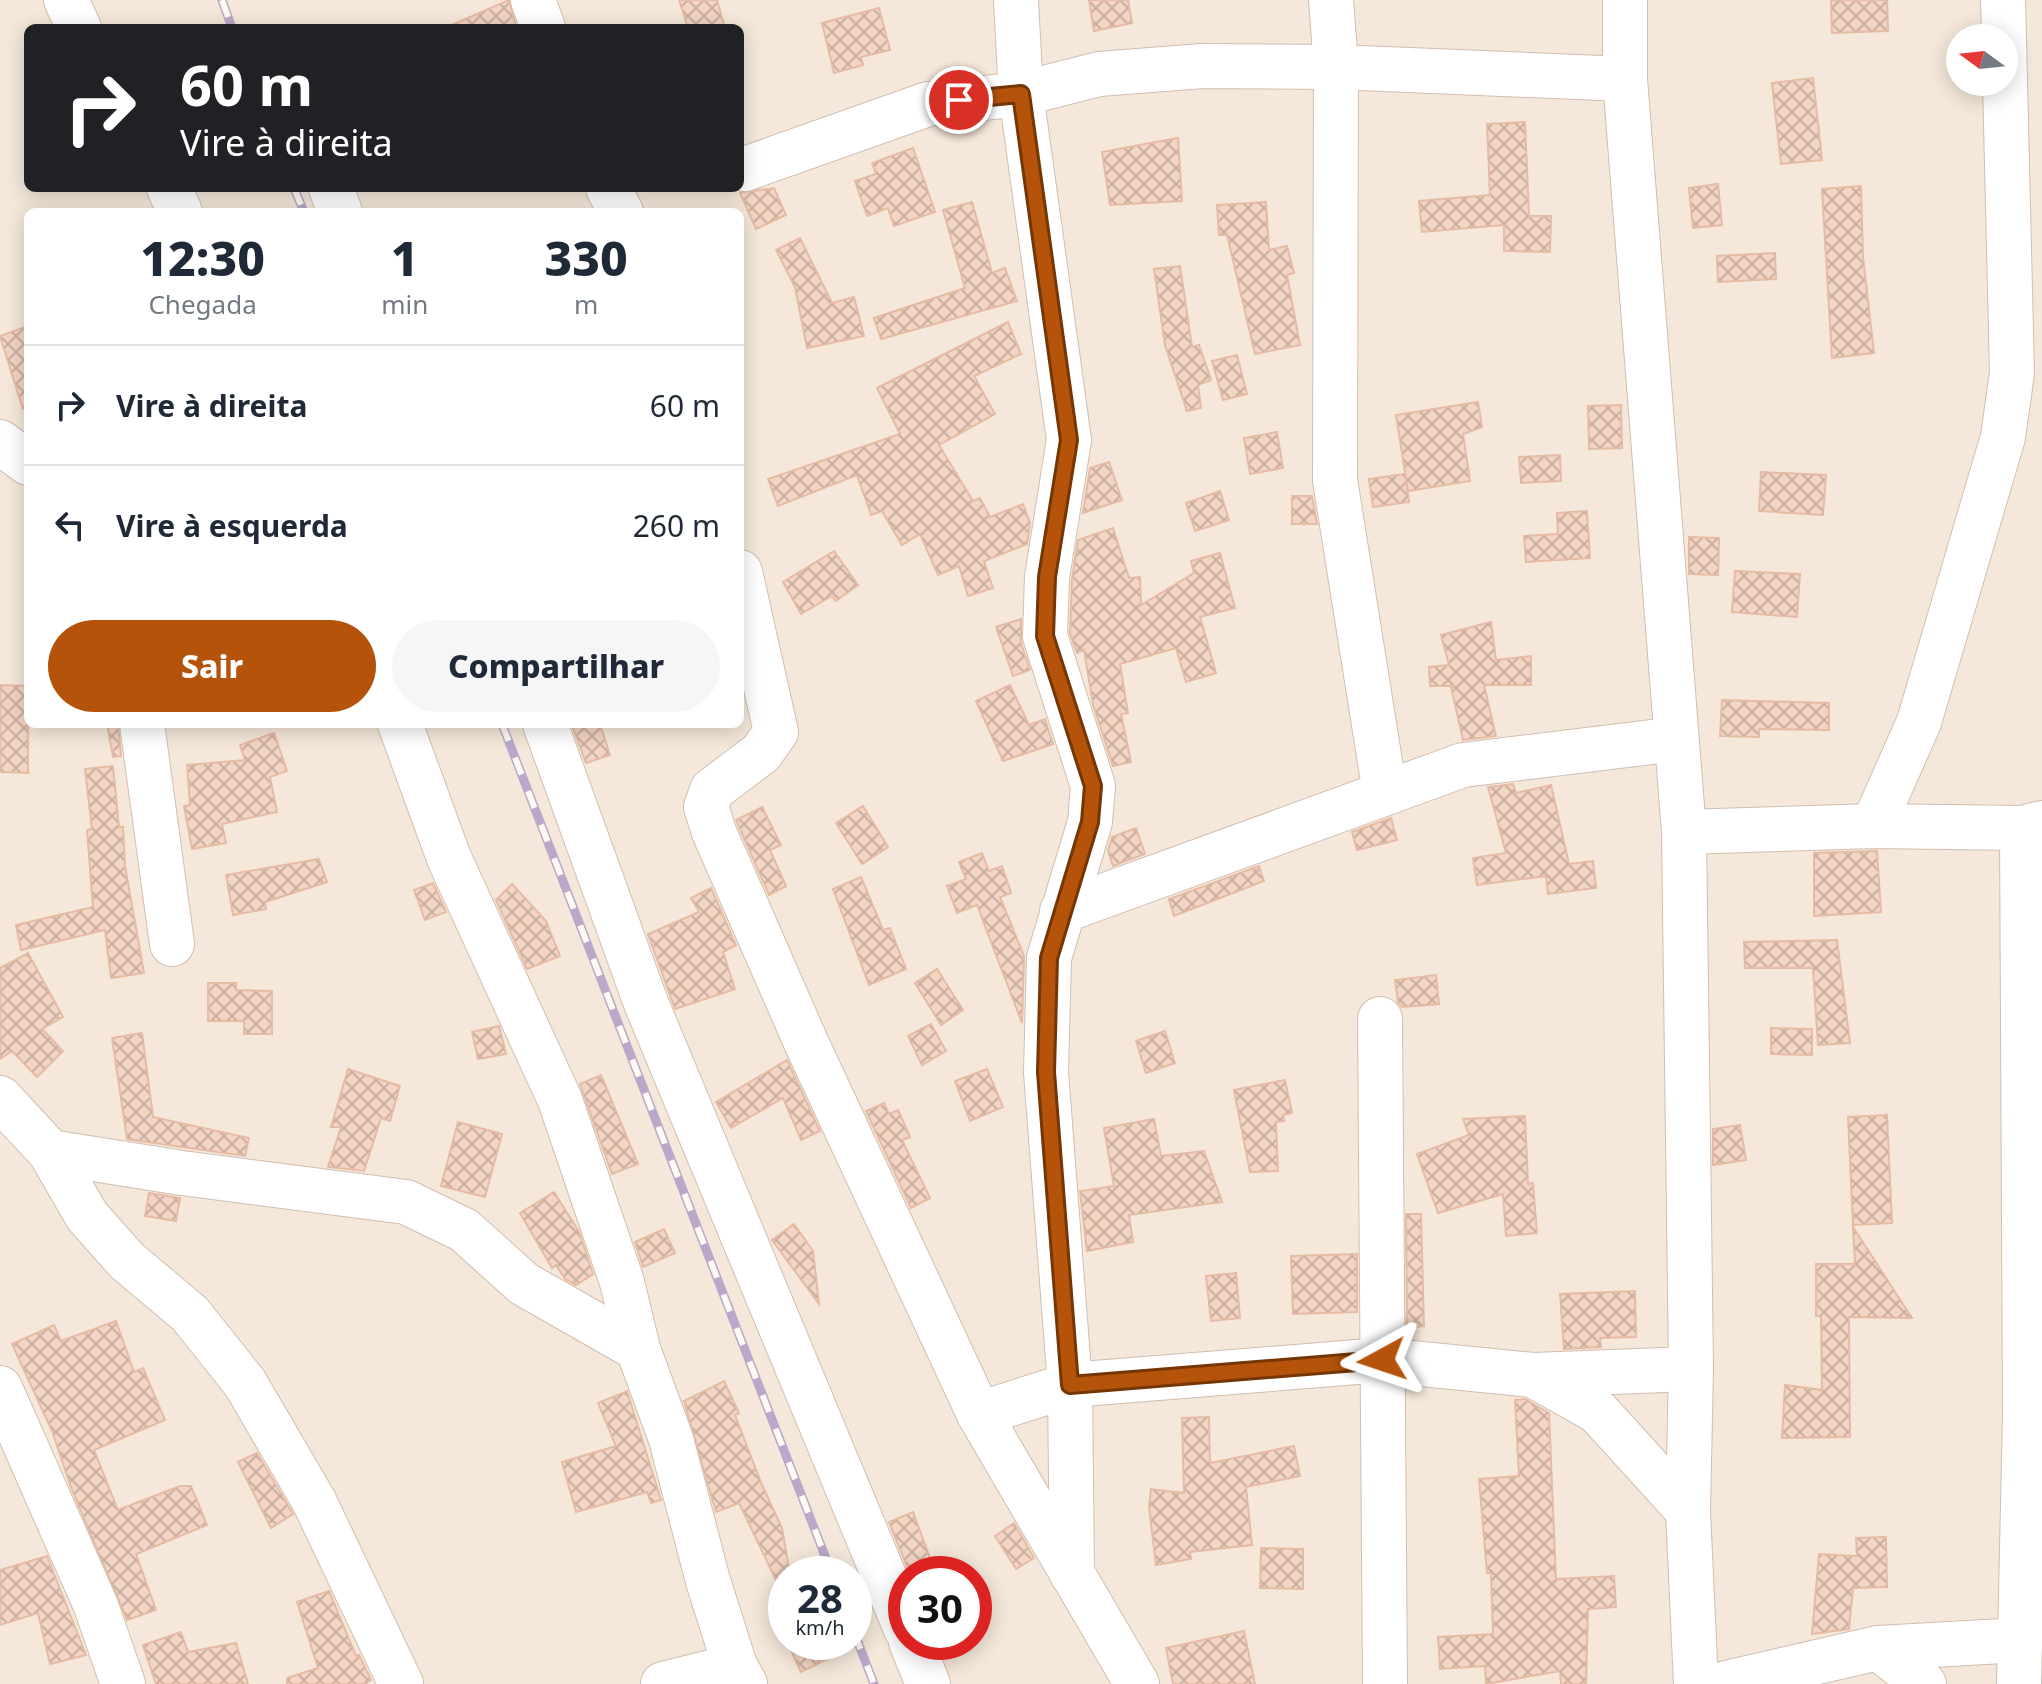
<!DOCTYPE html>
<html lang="pt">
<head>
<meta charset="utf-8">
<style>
  body { margin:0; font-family:"Noto Sans",sans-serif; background:#f6f6f7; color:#1f2937; height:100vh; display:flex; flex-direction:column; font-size:30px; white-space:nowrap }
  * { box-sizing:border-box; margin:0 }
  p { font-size:26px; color:#747a83 }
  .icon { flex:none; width:44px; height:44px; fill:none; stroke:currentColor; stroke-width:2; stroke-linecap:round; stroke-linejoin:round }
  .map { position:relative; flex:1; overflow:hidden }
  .details { position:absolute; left:24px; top:208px; width:720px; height:520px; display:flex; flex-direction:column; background:#fff; border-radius:12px; box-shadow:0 4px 20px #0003 }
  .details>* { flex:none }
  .top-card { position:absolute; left:24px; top:24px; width:720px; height:168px; border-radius:12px; box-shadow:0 4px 20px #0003; background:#202124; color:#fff; overflow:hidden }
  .needle { width:52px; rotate:285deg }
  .buttons { position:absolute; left:1946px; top:24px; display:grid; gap:16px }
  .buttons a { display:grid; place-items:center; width:72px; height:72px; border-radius:50%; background:#fff; box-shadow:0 4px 20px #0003; font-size:40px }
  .speed { position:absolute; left:768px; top:1556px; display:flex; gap:16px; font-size:40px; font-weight:700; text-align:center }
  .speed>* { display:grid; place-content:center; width:104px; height:104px; border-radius:50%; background:#fff; box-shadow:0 4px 20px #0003; line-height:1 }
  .speed small { font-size:20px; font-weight:400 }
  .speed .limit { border:12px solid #d22; background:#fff; color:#111 }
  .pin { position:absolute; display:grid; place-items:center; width:68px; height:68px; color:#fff; margin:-34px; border:4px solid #fff; border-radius:50%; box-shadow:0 2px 8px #0007 }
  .me { position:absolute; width:88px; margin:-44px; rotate:265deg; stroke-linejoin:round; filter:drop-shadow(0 0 6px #0008) }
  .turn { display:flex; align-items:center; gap:28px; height:168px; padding:0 24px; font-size:36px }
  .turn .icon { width:104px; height:104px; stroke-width:2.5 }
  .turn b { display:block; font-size:56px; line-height:68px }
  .eta { display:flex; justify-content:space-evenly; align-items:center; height:136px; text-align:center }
  .eta b { font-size:48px; font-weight:800; line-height:56px }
  .primary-button { display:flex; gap:16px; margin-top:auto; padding:16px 24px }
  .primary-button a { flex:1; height:92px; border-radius:48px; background:#b45309; color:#fff; font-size:32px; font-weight:800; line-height:92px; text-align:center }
  .primary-button a+a { background:#f6f6f7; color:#1f2937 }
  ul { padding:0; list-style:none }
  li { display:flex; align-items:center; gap:24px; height:120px; padding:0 24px; border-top:2px solid #e0e1e3 }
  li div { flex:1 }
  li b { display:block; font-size:30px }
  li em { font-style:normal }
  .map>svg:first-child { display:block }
  .residential { fill:#f5e8da; fill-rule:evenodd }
  .building { fill:url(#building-cross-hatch); stroke:#e6bba3; stroke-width:2 }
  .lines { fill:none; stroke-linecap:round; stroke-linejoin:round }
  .minor-casing { stroke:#d1beb0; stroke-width:46 }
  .minor { stroke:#fff; stroke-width:44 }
  .rail-casing { stroke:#b9a8c9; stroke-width:9 }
  .rail { stroke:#fffaf3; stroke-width:6; stroke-dasharray:18; stroke-linecap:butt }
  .route-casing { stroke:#753606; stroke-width:20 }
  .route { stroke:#b45309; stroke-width:14 }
</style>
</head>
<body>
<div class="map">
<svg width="2042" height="1684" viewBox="0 0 2042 1684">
  <defs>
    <pattern id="building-cross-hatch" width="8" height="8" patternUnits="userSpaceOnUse" patternTransform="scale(2)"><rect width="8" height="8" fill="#f3d5c3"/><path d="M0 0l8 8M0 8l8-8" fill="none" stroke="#cab0a1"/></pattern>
  </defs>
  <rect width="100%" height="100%" fill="#fdf6ec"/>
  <path class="residential" d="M0,0h2042v1684h-2042zM28,28h712v160h-712zM1960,38h44v44h-44zM28,212h712v512h-712zM786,1574h68v68h-68zM906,1574h68v68h-68z"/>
  <g class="building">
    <polygon points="509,0 516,28 445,28"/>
    <polygon points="679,0 717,0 725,28 688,28"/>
    <polygon points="1089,0 1128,0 1132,23 1094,31"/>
    <polygon points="1831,0 1887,0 1888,31 1832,33"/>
    <polygon points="879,8 890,50 861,57 863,65 834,73 822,23"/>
    <polygon points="1813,78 1822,160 1781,164 1772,83"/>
    <polygon points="1525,122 1529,216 1551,216 1550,252 1504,251 1504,225 1422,232 1419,201 1490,195 1487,124"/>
    <polygon points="1178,138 1182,201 1110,205 1102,152"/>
    <polygon points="913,148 935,212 894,226 888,208 867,216 855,181 876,174 872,163"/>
    <polygon points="1718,184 1722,225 1693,228 1689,188"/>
    <polygon points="1861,186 1863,257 1874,353 1832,358 1822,189"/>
    <polygon points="774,188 786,215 756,229 740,193"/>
    <polygon points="972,202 992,273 1005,268 1017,301 881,339 874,318 965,288 943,210"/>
    <polygon points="1266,202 1269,250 1287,246 1294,273 1287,275 1300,345 1255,354 1227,235 1219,235 1217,205"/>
    <polygon points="800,238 832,303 854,297 864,336 807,348 795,287 776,250"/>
    <polygon points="1775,253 1776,279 1718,282 1717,256"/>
    <polygon points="1180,266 1192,347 1199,345 1211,380 1198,385 1201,408 1187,411 1165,345 1154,269"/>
    <polygon points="1008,322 1021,354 974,376 995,414 939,445 973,501 980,498 990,517 1023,504 1030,523 1027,544 984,561 993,588 968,596 959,566 938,575 920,534 902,545 882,511 871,515 857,475 778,506 768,479 900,434 877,388"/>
    <polygon points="28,326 28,408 23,409 0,336"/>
    <polygon points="1237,355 1247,394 1223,400 1212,361"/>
    <polygon points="1478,402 1482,427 1463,434 1470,481 1408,491 1396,415"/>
    <polygon points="1621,405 1622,448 1589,449 1588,406"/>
    <polygon points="1277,432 1283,468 1250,474 1244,438"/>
    <polygon points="1560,455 1561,481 1521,483 1519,457"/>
    <polygon points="1109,462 1122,500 1083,513 1090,468"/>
    <polygon points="1761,472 1826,475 1823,515 1759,511"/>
    <polygon points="1405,474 1409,502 1373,507 1369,479"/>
    <polygon points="1220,491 1229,520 1195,531 1186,503"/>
    <polygon points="1292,496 1312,496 1317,524 1292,524"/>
    <polygon points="1587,511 1590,558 1526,562 1524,536 1558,534 1557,513"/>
    <polygon points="1113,528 1129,578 1140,577 1141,605 1194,573 1191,561 1220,553 1235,608 1200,617 1216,673 1186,682 1176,648 1120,664 1128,713 1121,714 1131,762 1113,766 1093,704 1084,650 1077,653 1070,633 1072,579 1078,540"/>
    <polygon points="1689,537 1719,538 1718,575 1689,574"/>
    <polygon points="834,551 858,585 836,601 832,596 801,614 783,582"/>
    <polygon points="1735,571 1800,574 1797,617 1732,612"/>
    <polygon points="1021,619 1021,643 1030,670 1013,676 996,627"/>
    <polygon points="1491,622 1496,660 1531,656 1531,685 1484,685 1496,736 1463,740 1451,687 1455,686 1430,686 1429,667 1449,665 1441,635"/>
    <polygon points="0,685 28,686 28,773 0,772"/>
    <polygon points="1010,685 1029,725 1045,719 1053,744 1003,761 976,701"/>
    <polygon points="1722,700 1829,703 1829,730 1759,729 1759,737 1720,736"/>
    <polygon points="107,724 118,724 121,756 113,757"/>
    <polygon points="585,724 600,724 610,755 586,763 573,728"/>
    <polygon points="274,733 287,771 270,777 277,812 222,824 226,843 192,849 184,806 190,805 187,765 245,760 240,745"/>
    <polygon points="113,766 119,827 123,827 125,866 144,973 111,978 105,930 21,950 16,925 93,907 87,830 92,829 85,769"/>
    <polygon points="1513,784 1516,793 1551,785 1569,864 1593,861 1596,888 1548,894 1546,876 1477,885 1473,858 1506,853 1488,787"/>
    <polygon points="863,806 888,847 862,864 836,823"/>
    <polygon points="762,807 781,845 770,850 786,886 769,895 736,820"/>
    <polygon points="1391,818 1397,840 1357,850 1352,832"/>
    <polygon points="1136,828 1145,854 1113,866 1108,851 1112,837"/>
    <polygon points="1877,851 1881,912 1814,916 1814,853"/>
    <polygon points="982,853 989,871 1002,866 1011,893 1000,897 1024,956 1022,1023 977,905 957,913 947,886 966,879 959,862"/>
    <polygon points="319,859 327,882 265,902 266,909 233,915 226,875"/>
    <polygon points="1259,866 1264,881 1174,916 1169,899"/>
    <polygon points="861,877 883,930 890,928 906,969 869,985 833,889"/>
    <polygon points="433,883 446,912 425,920 414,890"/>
    <polygon points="512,884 546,921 560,956 527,969 496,900"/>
    <polygon points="711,888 736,945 723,952 735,989 675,1009 648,934 699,912 691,898"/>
    <polygon points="1837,940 1850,1043 1818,1045 1813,968 1745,968 1744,942"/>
    <polygon points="28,953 63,1017 42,1029 63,1051 37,1077 12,1051 0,1059 0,968"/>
    <polygon points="937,969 963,1010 941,1025 915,983"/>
    <polygon points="1436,975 1439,1004 1402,1007 1398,1002 1395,980"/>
    <polygon points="208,983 236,983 236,990 272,991 272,1034 244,1034 244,1021 208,1021"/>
    <polygon points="931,1024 946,1051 922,1065 908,1036"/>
    <polygon points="499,1026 506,1054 478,1059 472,1032"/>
    <polygon points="1771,1028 1812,1029 1812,1055 1771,1054"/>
    <polygon points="1165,1031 1175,1063 1146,1073 1136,1041"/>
    <polygon points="142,1033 153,1117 249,1138 245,1156 127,1139 112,1038"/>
    <polygon points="787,1060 820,1131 801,1140 783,1098 731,1128 716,1102"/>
    <polygon points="348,1069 400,1086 390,1121 381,1118 364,1171 328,1167 341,1127 331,1127"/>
    <polygon points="987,1069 1003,1107 970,1121 955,1081"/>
    <polygon points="601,1075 638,1164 612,1174 580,1084"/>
    <polygon points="1285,1080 1292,1113 1283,1115 1284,1121 1276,1122 1278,1171 1250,1172 1234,1090"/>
    <polygon points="884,1103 889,1114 898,1110 910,1137 902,1140 930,1198 911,1208 866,1111"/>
    <polygon points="1887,1115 1892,1223 1853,1225 1848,1117"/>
    <polygon points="1525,1116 1528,1184 1533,1183 1537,1233 1506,1236 1503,1194 1438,1213 1417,1154 1469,1135 1463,1119"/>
    <polygon points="1154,1119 1161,1156 1204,1151 1222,1202 1129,1215 1133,1242 1087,1251 1080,1191 1114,1186 1104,1128"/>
    <polygon points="458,1122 502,1134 485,1197 441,1186"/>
    <polygon points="1740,1125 1746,1160 1713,1165 1713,1129"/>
    <polygon points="554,1192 579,1232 593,1274 576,1285 565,1279 556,1265 552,1268 520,1213"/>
    <polygon points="149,1193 180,1198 176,1221 145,1216"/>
    <polygon points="1406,1214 1421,1214 1424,1326 1407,1328"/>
    <polygon points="794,1224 813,1251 819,1304 772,1240"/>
    <polygon points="1853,1227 1912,1318 1849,1317 1850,1437 1782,1438 1785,1385 1822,1390 1821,1316 1816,1316 1816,1264 1855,1264"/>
    <polygon points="664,1229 675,1253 643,1267 635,1242"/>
    <polygon points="1357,1254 1357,1312 1293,1314 1291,1256"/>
    <polygon points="1236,1273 1240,1318 1211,1321 1206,1276"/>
    <polygon points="1635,1291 1636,1337 1600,1338 1601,1347 1564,1349 1560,1294"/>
    <polygon points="116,1321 134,1372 143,1368 165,1420 94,1450 118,1510 180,1486 191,1486 207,1525 136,1554 156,1610 127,1620 72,1490 52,1431 12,1344 54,1325 61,1341"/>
    <polygon points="724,1381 739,1413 735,1415 762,1485 782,1528 790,1574 786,1574 786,1601 739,1503 716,1512 684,1401"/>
    <polygon points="627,1391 661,1500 651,1503 647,1492 576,1512 562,1462 616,1446 598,1403"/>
    <polygon points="1525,1399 1549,1413 1556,1579 1614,1576 1616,1607 1588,1609 1586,1684 1561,1684 1560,1671 1486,1684 1485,1666 1440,1669 1438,1637 1493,1634 1491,1573 1487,1573 1479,1479 1519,1476 1515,1400"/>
    <polygon points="1209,1417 1210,1463 1294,1446 1300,1476 1246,1487 1252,1545 1190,1552 1191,1559 1156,1565 1149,1507 1151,1489 1184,1493 1182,1418"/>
    <polygon points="257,1453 293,1514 271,1528 238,1462"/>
    <polygon points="913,1512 936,1574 910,1574 889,1522"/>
    <polygon points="1014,1523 1034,1558 1016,1569 995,1536"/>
    <polygon points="1886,1537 1887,1587 1853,1588 1849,1629 1812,1634 1819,1554 1857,1556 1856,1538"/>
    <polygon points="1261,1548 1303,1549 1303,1589 1260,1588"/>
    <polygon points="47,1556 86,1655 50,1664 38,1613 0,1625 0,1570"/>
    <polygon points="329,1591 356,1656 359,1655 371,1680 365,1684 287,1684 287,1678 318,1668 297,1602"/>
    <polygon points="1244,1631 1255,1684 1173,1684 1166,1648"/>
    <polygon points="181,1632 188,1652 236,1643 248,1684 156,1684 143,1645"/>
    <polygon points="787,1642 863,1642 801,1672"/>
  </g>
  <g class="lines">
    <g class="minor-casing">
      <g id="minor">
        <polyline points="66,0 79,28"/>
        <polyline points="533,0 543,28"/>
        <polyline points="1016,0 1021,94 1069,440 1047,577 1045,636 1093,786 1090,822 1049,958 1046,1072 1070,1385 1072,1574"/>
        <polyline points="1331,0 1336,67 1335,480 1385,793"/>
        <polyline points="1625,0 1625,79 1684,832 1691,1369 1688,1511 1696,1684"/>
        <polyline points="2003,0 2004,38"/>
        <polyline points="745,169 928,104 1021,94 1099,74 1203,66 1336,67 1625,79"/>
        <polyline points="169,188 180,212"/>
        <polyline points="331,188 340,212"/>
        <polyline points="608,188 621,212"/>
        <polyline points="0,442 28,463"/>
        <polyline points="740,572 776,732 761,753 712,790 706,807 714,832 805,1040 979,1414 1137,1684"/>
        <polyline points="142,724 172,944"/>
        <polyline points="400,724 449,858 560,1100 622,1282 638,1349 671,1439 708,1581 735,1666"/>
        <polyline points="545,724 646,1003 906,1629"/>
        <polyline points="1873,826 1919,722 2003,437 2012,373 2004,39"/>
        <polyline points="1684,832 1873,826 2022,828 2042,823"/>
        <polyline points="1062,911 1463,765 1676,739"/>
        <polyline points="1380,1019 1385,1684"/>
        <polyline points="0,1098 50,1152 87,1216 127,1261 190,1314 245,1383 314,1501 401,1684"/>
        <polyline points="50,1152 182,1173 406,1202 464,1230 524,1284 638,1349"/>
        <polyline points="1533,1375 1598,1412 1688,1511"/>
        <polyline points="0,1388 96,1606 123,1684"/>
        <polyline points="979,1414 1070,1385 1382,1360 1533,1375 1691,1369"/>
        <polyline points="911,1642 928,1684"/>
        <polyline points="1878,1648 1924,1684"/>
        <polyline points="663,1684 735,1666 745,1684"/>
        <polyline points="1722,1684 1878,1648 2021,1640"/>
        <polyline points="2019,1684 2025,1414 2022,828"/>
      </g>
    </g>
    <use href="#minor" class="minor"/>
    <g class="rail-casing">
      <g id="rail">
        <polyline points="222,0 232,28"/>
        <polyline points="294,188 304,212"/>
        <polyline points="502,724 832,1574"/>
        <polyline points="854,1632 874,1684"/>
      </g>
    </g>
    <use href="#rail" class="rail"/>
  </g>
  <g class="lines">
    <g class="route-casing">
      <polyline id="route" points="959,100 1021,94 1069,440 1047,577 1045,636 1093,786 1090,822 1049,958 1046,1072 1070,1385 1382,1360"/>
    </g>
    <use href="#route" class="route"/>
  </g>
</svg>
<div class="buttons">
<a><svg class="needle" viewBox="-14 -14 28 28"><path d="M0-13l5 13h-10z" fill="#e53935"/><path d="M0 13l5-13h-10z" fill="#747a83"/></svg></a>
</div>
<div class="speed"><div>28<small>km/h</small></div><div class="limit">30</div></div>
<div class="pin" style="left:959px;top:100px;background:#d93025"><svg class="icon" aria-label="arrive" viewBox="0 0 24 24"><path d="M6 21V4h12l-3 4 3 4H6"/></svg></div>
<svg class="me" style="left:1382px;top:1360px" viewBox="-20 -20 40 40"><path d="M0-17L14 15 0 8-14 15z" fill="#b45309" stroke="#fff" stroke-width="4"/></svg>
<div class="top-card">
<div class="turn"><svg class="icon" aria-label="right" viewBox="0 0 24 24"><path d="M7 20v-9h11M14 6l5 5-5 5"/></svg><div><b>60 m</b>Vire à direita</div></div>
</div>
<section class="details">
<div class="eta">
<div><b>12:30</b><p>Chegada</p></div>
<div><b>1</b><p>min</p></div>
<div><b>330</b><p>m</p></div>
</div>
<ul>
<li><svg class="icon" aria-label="right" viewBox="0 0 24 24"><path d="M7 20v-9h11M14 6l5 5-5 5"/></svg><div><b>Vire à direita</b></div><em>60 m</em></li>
<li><svg class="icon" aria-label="left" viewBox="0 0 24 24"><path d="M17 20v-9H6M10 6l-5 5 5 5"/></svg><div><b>Vire à esquerda</b></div><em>260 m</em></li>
</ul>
<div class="primary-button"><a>Sair</a><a>Compartilhar</a></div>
</section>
</div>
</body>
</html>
